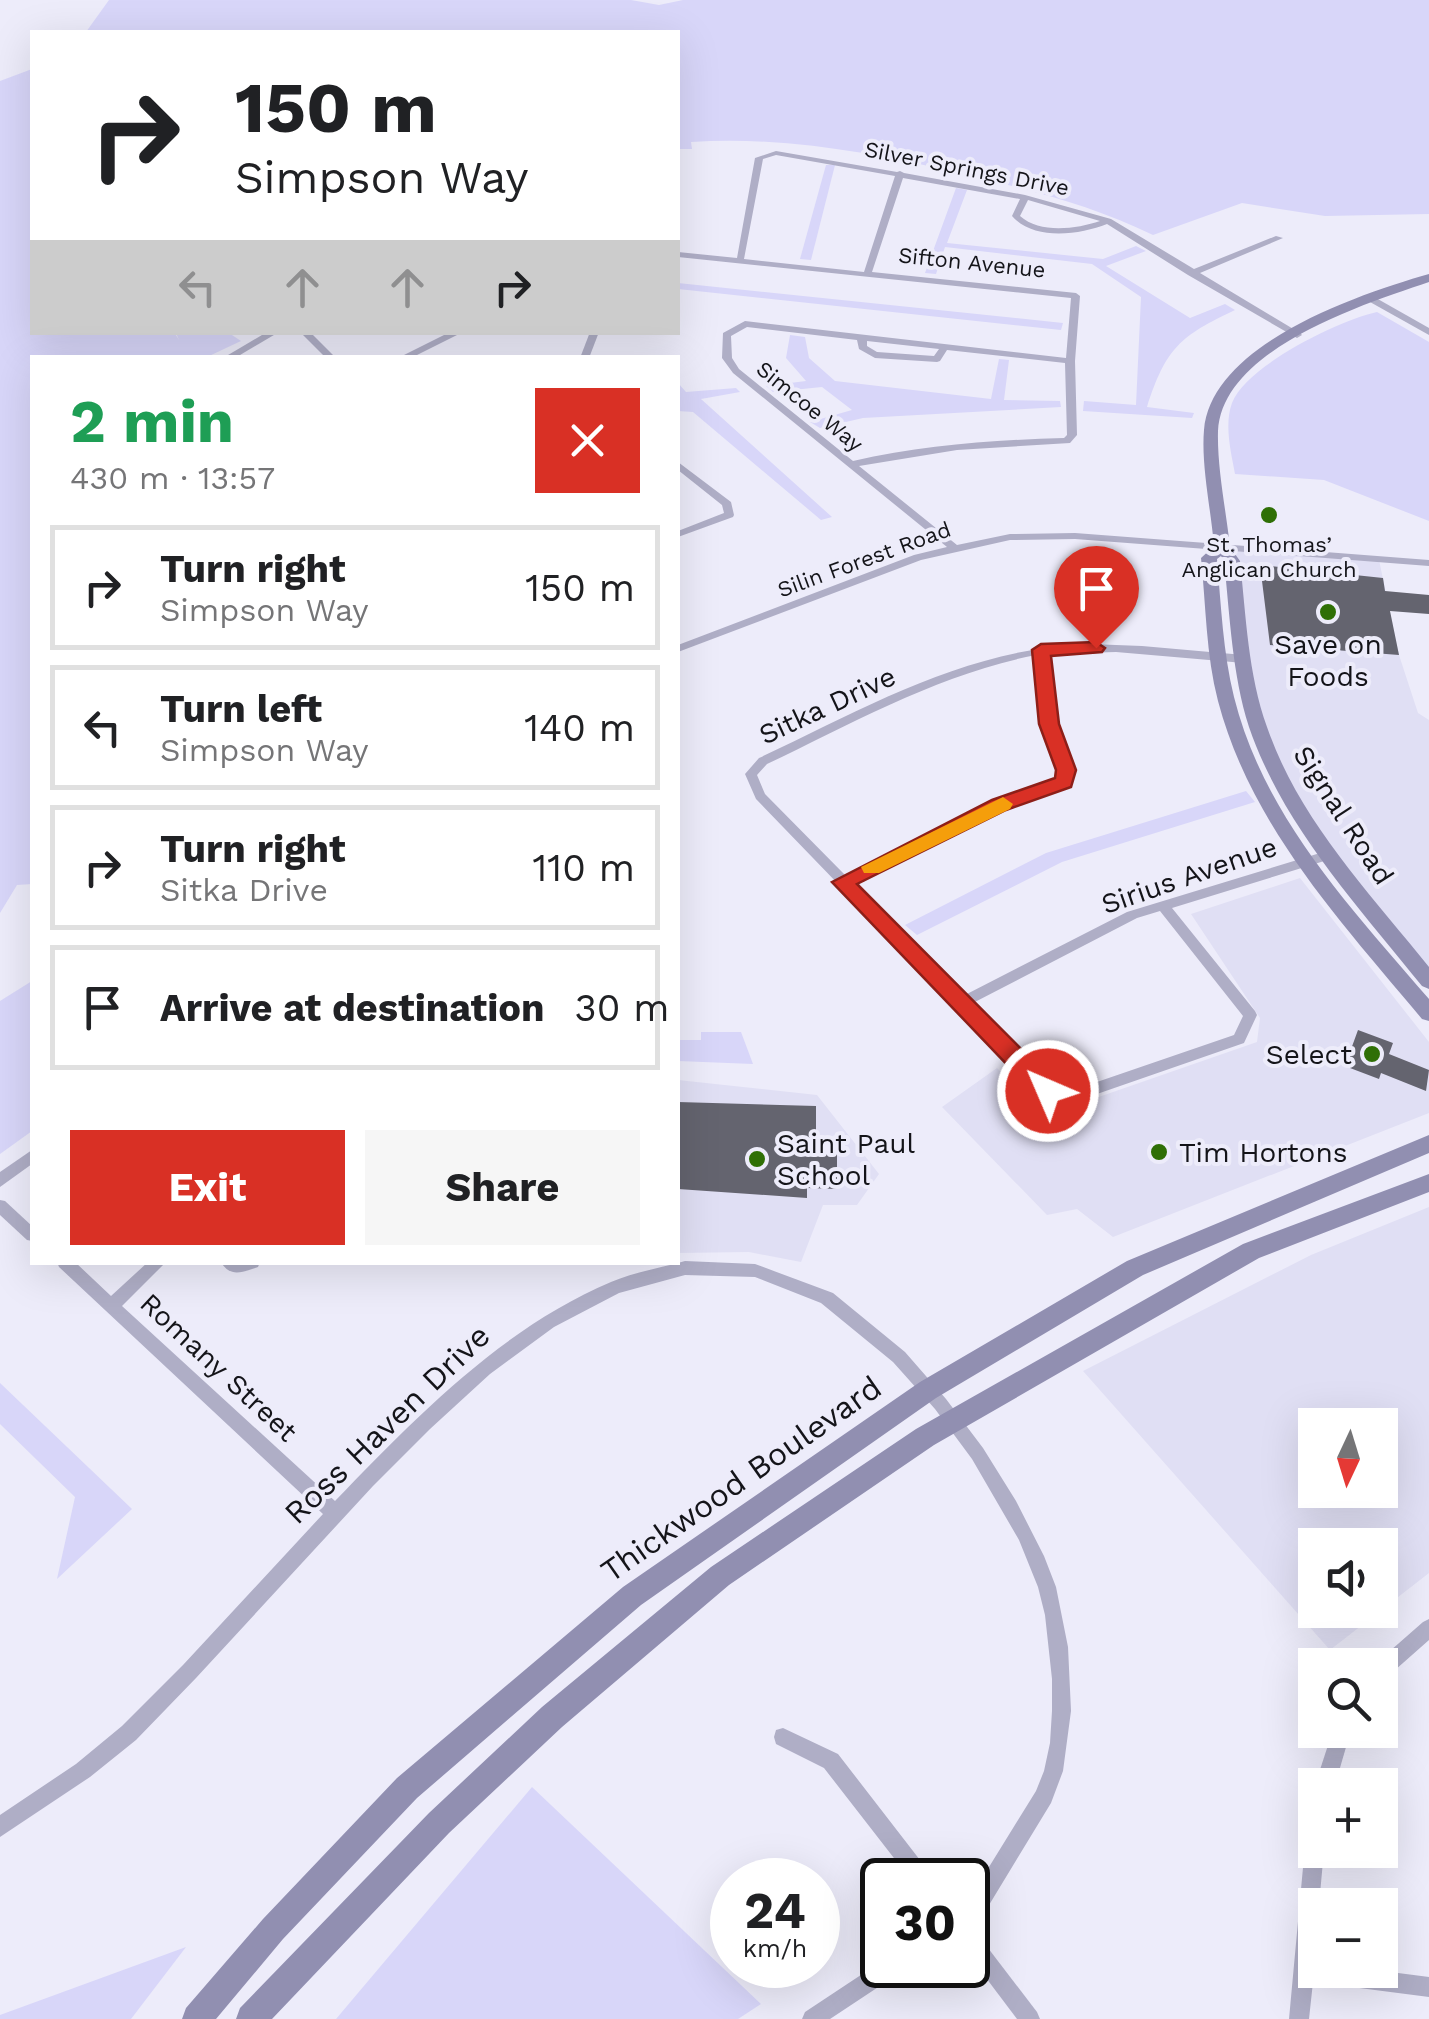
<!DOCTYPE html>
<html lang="en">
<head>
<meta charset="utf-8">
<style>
  body { margin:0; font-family:"Work Sans",sans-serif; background:#f6f6f6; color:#202124; height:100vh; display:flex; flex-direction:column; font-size:38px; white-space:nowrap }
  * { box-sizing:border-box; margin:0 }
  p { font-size:32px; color:#757577 }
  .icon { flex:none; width:55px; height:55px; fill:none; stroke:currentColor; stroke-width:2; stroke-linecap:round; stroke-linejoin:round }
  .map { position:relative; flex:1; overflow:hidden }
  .details { position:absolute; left:30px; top:355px; width:650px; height:910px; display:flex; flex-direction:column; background:#fff; border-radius:0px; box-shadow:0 10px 40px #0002 }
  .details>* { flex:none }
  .hud { position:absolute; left:30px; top:30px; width:650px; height:305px; border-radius:0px; box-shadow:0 10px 40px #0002; background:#fff; color:#202124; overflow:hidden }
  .needle { width:65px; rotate:184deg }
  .buttons { position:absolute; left:1298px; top:1408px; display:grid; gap:20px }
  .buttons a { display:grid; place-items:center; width:100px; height:100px; border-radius:0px; background:#fff; box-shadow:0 10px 40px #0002; font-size:50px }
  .speed { position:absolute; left:710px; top:1858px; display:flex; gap:20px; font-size:50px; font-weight:700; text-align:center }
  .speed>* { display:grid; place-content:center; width:130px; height:130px; border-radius:50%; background:#fff; box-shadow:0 10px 40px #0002; line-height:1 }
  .speed small { font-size:25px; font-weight:400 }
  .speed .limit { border:5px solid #111; border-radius:15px; background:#fff; color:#111 }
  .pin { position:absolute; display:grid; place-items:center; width:85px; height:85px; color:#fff; margin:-102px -42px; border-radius:50% 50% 50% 0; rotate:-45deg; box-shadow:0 0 10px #0007 }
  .pin .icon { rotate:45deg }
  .me { position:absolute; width:110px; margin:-55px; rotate:315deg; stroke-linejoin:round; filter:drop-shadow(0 0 8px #0008) }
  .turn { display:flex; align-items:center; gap:35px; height:210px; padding:0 40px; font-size:45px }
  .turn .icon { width:130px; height:130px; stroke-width:2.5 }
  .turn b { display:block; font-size:70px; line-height:85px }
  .lanes { display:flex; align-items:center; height:95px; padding:0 40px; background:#0003; justify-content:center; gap:50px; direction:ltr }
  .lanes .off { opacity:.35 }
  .round { display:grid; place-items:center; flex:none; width:105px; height:105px; border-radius:0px; background:#f6f6f6 }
  .head { display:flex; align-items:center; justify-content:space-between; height:170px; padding:0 40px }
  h1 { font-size:60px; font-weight:700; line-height:75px; color:#1e9e55 }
  .action { display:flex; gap:20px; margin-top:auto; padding:20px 40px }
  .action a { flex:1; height:115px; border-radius:0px; background:#d93025; color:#fff; font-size:40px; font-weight:700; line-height:115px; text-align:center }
  .action a+a { background:#f6f6f6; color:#202124 }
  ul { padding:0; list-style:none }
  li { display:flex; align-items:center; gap:30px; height:125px; margin:0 20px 15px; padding:0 20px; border:5px solid #e0e0e0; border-radius:0px }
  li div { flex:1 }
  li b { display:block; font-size:38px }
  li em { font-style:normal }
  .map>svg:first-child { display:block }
  .built { fill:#e0dff4; fill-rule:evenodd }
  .green { fill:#d8d6f9 }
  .building { fill:#64646f }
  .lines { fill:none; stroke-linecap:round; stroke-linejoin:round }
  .street { fill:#afaec6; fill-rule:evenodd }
  .secondary { fill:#918fb1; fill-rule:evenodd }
  .route { fill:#d93025; stroke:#8d1f18; stroke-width:2.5 }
  .slow { fill:#f59e0b }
  .poi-dot { fill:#2f6f06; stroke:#edecfa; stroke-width:4 }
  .labels { text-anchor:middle; stroke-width:8; stroke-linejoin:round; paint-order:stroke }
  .far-street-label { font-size:22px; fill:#141419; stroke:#edecfa }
  .far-poi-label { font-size:22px; fill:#141419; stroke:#edecfa }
  .poi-label { font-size:28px; fill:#141419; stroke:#edecfa; text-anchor:start }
  .street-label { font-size:28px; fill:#141419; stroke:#edecfa }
  .near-street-label { font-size:32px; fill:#141419; stroke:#edecfa }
</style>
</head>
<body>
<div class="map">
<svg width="1429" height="2019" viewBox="0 0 1429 2019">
  <rect width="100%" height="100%" fill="#edecfa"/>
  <g class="built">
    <polygon points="1222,547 1379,560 1399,655 1418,713 1429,720 1429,981 1330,855 1271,755"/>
    <polygon points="1300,878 1429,1042 1429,1113 1113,1237 1077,1209 1047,1215 942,1107 997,1068 1044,1116 1257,1042 1260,1018 1191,914"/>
    <polygon points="678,1080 817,1095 879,1174 857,1205 823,1205 801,1262 749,1252 678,1253"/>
    <path d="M1429,1207v366l-99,77 -247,-279 228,-116zM1315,1425h65v65h-65zM1315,1545h65v65h-65z"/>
  </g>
  <g class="green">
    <path d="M109,0h522l28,5 24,-5h746v214l-104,2 -83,-13 -89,32c-61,-30 -123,-45 -189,-61 -91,-21 -180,-38 -273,-32l1,7h-14v-117h-592z"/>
    <polygon points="32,69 32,332 174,332 179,340 176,333 229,333 241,341 207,357 32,358 32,884 17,885 0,913 0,81"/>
    <polygon points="826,165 835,165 811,260 800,259"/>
    <path d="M956,188l11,2 -20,53 156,16 33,-13 10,5 -40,15 84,52 35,-14 10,6c-55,26 -69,38 -88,97l47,6 -2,5 -109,-7 1,-10 52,4 5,-108 -49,-33 -147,-17 -9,27 -11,-1z"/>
    <polygon points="678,283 1063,323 1061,330 678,289"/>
    <path d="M1377,312l52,30v179l-105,-41 -89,-6c-4,-22 -11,-49 -3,-71 14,-37 107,-83 145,-91z"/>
    <polygon points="790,335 805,337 809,358 835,381 991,399 999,359 1009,360 1004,400 1060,401 1061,407 863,418 820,428 810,422 852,410 822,387 773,392 766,386 806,381 786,358"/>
    <polygon points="678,383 686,392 736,388 740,392 701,399 832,517 821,520 693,412 678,411"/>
    <polygon points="1246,791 1255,802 1062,862 917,935 905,925 1046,853"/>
    <polygon points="32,981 32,1131 0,1154 0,1001"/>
    <polygon points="701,1032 741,1032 753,1064 678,1061 678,1040 701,1040"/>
    <polygon points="0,1383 132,1509 57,1579 75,1497 0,1424"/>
    <polygon points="532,1787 761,2004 738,2019 336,2019"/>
    <polygon points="186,1947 131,2019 0,2019 0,2015"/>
  </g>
  <g class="building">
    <polygon points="1260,565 1383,578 1385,591 1429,595 1429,614 1390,611 1399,655 1270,645"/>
    <polygon points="1358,1030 1393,1043 1389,1054 1429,1070 1426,1091 1381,1073 1379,1079 1350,1068 1346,1063"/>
    <polygon points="678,1102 816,1106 816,1139 837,1140 837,1189 807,1188 807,1198 678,1189"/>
  </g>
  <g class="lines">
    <g class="street">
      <path d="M776,151l121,21 3,-1 4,2 121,22 86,24 83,50 82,-33 7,2 -83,35 100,60 2,2 -5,3 -109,-63 -81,-51c-28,11 -73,17 -95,-8l8,-17 -117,-21 -31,94 204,21 4,3 -5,65 2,74 -7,8 -113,7 -98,16 98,79 53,-11 65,-1 354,27v6l-354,-27 -65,1 -89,20 -243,92v-7l236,-90 33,-8 -214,-174 -11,-15 1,-25 22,-12 321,37 5,-60 -393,-41v-5l59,6 18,-100zM776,155l119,21 -31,96 -120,-13 19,-100zM1028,200l72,21c-24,8 -60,13 -80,-5zM747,327l110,13 2,9 16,9 62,4 3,-1 7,-11 118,13 2,72 -3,3c-71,2 -141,7 -211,23l-114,-92 -7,-11 -1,-22zM867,341l72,8 -5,7 -57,-4 -10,-6z"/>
      <polygon points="1370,298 1376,298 1429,328 1429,335 1370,302"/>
      <polygon points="267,332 279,332 235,358 223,358"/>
      <polygon points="300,332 310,332 336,358 326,358"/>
      <polygon points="450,332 463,332 411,358 398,358"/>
      <polygon points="590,332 599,332 589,358 580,358"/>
      <polygon points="678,462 731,502 734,515 733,517 678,537 678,531 724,513 722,505 678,470"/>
      <path d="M1090,644l52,2 102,9 6,4 -6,4 -128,-11 -69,2 8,71 17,45 -4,15 -65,23 -151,75 111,113 164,-84 203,-62 6,5 -2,3 -162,50 83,103 2,4 -13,28 -147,51 -50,3 -5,-2 -286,-296 -11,-25 14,-16c108,-51 208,-110 331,-114zM1036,655l7,70 17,45 -2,10 -63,22 -150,73 -80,-81 -8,-19 10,-11c88,-42 172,-90 269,-109zM1160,911l83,105 -9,19 -137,47 -47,3 -79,-81 166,-86z"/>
      <polygon points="32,1150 32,1164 0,1187 0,1172"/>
      <polygon points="0,1200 5,1201 32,1226 32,1241 27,1240 0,1215"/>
      <path d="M685,1261l70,3 78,29 72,59 41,47 37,49 33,53 28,55 12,31 12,60 3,64 -8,60 -12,32 -14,23 -51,84 -11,13 -7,3v-25l68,-110 8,-20 6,-28 2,-32v-32l-7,-64 -7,-28 -19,-47 -47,-81 -37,-50 -42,-47 -72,-59 -66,-26 -70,-2 -66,18 -65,34 -64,47 -60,55 -57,57 -177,192 -60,62 -46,37 -90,60v-22l76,-51 46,-38 61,-61 140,-151 -264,-247 -2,-5h18l36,34 37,-34h18l-44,44 213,195c80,-83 167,-173 276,-219 23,-10 50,-14 74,-21z"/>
      <path d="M221,1262h39l-2,5c-15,5 -28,11 -37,-5z"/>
      <polygon points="1429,1619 1429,1640 1386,1678 1380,1681 1380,1665 1374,1665 1423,1622"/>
      <polygon points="783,1728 838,1754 930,1873 933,1880 911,1880 824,1768 776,1744 774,1737 776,1730"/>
      <polygon points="1333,1730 1351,1730 1335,1785 1315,1785"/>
      <polygon points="1315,1836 1315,1850 1324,1850 1319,1905 1315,1905 1315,1970 1375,1970 1429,1977 1429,1997 1313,1982 1309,2019 1289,2019 1305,1846 1308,1839"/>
      <polygon points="968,1928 975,1931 1037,2012 1040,2019 1017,2019 968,1954"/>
      <polygon points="882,1961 882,1965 904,1965 901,1972 830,2019 802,2019 805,2012"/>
    </g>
    <g class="secondary">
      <path d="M1429,274v8c-65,22 -207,67 -211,149 -1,37 8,79 12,116l10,14c6,55 8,113 27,166 32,93 102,165 162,240v22l-7,-3c-64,-80 -139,-160 -173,-259 -17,-53 -19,-111 -25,-166l-3,-5 -4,3c4,46 6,93 17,138 30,120 117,211 195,302v22l-7,-2c-81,-97 -171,-193 -204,-318 -12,-46 -12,-95 -17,-143l13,-12c-3,-36 -13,-81 -10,-116 7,-86 155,-136 225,-156z"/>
      <polygon points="1429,1135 1429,1153 1143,1275 936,1398 641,1605 417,1798 283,1939 216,2019 182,2019 186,2008 263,1919 397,1778 623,1587 920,1382 1127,1261"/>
      <polygon points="1429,1174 1429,1192 1259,1258 934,1445 729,1585 562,1727 449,1833 272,2019 236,2019 240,2008 429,1813 542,1707 711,1567 916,1429 1243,1244"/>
    </g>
  </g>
  <polygon class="route" points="1096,642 1105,648 1102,652 1051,656 1059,724 1076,770 1071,787 1006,810 857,884 1056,1084 1059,1091 1048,1101 1039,1098 832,882 992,800 1055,778 1056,770 1039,724 1032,650 1041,644"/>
  <polygon class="slow" points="1003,797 1013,804 1010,809 879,873 864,873 861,867"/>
  <g class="poi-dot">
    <circle cx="1269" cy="515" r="10"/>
    <circle cx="1328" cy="612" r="10"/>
    <circle cx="1372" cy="1054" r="10"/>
    <circle cx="1159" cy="1152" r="10"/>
    <circle cx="757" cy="1159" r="10"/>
  </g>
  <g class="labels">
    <g class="far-street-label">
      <text transform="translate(967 168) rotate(11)" y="8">Silver Springs Drive</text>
      <text transform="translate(972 262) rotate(6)" y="8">Sifton Avenue</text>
      <text transform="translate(810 406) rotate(39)" y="8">Simcoe Way</text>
      <text transform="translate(864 559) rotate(-20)" y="8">Silin Forest Road</text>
    </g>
    <g class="far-poi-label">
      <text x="1269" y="552">St. Thomas’<tspan x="1269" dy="25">Anglican Church</tspan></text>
    </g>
    <g class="poi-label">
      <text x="1328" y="654" text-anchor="middle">Save on<tspan x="1328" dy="32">Foods</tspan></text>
      <text x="1352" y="1064" text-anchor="end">Select</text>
      <text x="777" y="1153">Saint Paul<tspan x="777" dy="32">School</tspan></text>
      <text x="1179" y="1162">Tim Hortons</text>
    </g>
    <g class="street-label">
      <text transform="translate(827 705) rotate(-25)" y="10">Sitka Drive</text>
      <text transform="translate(1344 815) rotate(57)" y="10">Signal Road</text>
      <text transform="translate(1189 875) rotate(-19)" y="10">Sirius Avenue</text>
      <text transform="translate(219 1367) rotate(43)" y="10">Romany Street</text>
    </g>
    <g class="near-street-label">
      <text transform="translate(387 1424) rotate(-44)" y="11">Ross Haven Drive</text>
      <text transform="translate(741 1479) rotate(-35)" y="11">Thickwood Boulevard</text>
    </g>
  </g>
</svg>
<div class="buttons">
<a><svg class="needle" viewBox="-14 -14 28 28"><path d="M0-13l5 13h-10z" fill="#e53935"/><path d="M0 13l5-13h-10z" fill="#757577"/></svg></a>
<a><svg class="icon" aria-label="sound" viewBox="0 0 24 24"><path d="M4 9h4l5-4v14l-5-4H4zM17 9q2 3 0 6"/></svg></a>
<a><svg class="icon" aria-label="search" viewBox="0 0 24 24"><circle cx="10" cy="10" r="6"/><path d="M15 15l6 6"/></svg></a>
<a>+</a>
<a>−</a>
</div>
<div class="speed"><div>24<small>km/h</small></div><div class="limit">30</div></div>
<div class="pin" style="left:1096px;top:648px;background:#d93025"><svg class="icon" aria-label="arrive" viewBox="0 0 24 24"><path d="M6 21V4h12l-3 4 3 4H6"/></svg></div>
<svg class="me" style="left:1048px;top:1091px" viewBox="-20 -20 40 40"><circle r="17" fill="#d93025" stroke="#fff" stroke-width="3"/><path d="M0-11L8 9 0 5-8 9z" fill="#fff"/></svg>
<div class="hud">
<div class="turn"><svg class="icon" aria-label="right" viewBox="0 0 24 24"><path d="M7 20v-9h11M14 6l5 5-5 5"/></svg><div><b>150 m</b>Simpson Way</div></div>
<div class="lanes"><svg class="icon off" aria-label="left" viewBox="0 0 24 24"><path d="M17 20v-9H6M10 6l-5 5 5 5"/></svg><svg class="icon off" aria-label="ahead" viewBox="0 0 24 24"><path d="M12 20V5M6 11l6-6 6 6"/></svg><svg class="icon off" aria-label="ahead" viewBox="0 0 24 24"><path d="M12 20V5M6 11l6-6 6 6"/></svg><svg class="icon" aria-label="right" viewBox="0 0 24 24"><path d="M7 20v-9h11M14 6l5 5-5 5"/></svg></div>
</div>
<section class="details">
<div class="head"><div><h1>2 min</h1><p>430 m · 13:57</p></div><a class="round" style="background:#d93025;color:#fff"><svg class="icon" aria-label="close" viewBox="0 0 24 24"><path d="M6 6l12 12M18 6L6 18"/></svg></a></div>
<ul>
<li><svg class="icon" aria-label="right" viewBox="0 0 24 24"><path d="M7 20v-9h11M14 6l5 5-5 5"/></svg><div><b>Turn right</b><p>Simpson Way</p></div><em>150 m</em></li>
<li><svg class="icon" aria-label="left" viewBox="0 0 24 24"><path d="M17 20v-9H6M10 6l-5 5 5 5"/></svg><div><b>Turn left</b><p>Simpson Way</p></div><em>140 m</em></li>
<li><svg class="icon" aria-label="right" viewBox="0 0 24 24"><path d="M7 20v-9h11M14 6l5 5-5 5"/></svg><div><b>Turn right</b><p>Sitka Drive</p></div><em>110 m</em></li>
<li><svg class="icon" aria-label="arrive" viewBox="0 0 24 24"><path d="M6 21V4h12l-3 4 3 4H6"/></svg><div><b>Arrive at destination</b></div><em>30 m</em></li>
</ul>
<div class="action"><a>Exit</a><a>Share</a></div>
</section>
</div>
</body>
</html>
